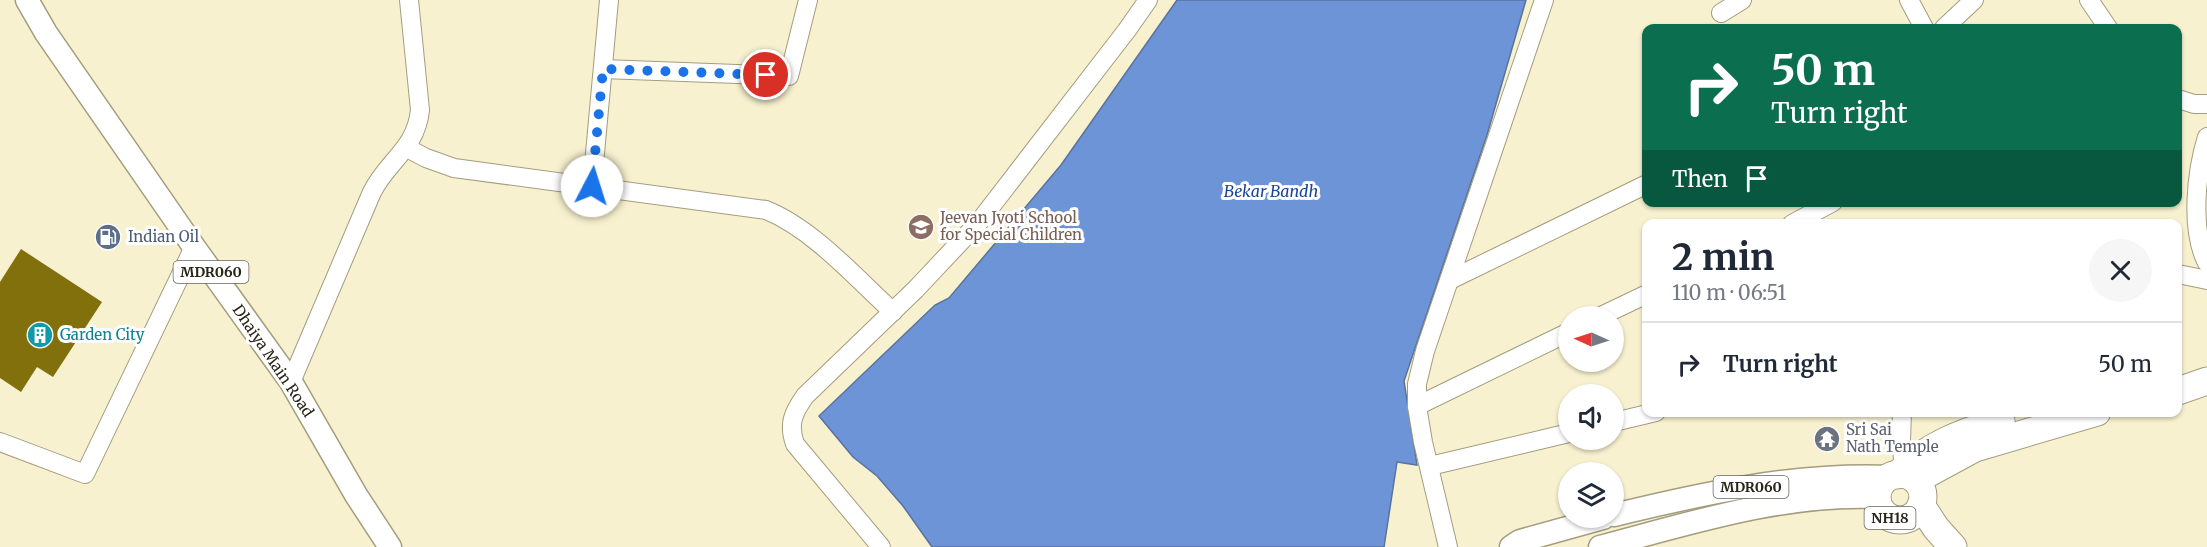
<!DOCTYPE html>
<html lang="en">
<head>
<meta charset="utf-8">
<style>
  body { margin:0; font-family:Merriweather,serif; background:#f6f6f7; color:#1f2937; height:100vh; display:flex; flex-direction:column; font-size:22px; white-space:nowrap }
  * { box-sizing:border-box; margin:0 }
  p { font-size:20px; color:#747a83 }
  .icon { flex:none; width:33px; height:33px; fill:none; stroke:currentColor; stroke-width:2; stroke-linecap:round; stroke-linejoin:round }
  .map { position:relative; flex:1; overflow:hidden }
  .drawer { position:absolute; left:1642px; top:219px; width:540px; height:198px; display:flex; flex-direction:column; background:#fff; border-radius:12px; box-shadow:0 2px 4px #0004 }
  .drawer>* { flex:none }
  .guide { position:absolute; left:1642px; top:24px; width:540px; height:183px; border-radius:12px; box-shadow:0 2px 4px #0004; background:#0b6e4f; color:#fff; overflow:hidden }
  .needle { width:39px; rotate:273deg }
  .controls { position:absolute; left:1558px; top:306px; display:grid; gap:12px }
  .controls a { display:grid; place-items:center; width:66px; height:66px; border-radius:50%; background:#fff; box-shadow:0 2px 4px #0004; font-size:30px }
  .pin { position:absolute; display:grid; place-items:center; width:51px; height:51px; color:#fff; margin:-26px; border:3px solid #fff; border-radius:50%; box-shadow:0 2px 6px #0007 }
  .me { position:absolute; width:66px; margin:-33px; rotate:5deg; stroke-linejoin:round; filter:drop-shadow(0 0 4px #0008) }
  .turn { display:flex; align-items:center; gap:21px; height:126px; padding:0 30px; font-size:27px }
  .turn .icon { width:78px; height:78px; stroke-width:2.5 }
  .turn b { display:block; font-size:42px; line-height:51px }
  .then { display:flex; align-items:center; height:57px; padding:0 30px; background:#0003; gap:12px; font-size:22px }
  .round { display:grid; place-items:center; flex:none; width:63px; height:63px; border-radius:32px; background:#f6f6f7 }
  .head { display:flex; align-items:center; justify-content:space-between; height:102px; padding:0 30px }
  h1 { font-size:36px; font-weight:700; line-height:45px }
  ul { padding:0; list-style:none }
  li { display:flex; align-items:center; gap:18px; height:84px; padding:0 30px; border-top:2px solid #e0e1e3 }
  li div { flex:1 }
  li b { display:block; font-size:22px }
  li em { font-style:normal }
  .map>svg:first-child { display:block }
  .water { fill:#6d94d7; stroke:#58739e; stroke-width:1.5 }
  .building { fill:#82700c }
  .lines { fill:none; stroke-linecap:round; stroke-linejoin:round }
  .minor-casing { stroke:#a39d7e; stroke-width:20 }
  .major-casing { stroke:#a39d7e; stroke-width:25 }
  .highway-casing { stroke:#a39d7e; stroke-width:29 }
  .minor { stroke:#fff; stroke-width:18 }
  .major { stroke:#fff; stroke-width:22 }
  .highway { stroke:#fff; stroke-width:27 }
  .route { stroke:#1a73e8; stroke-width:10; stroke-dasharray:0 18 }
  .labels { text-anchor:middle; stroke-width:6; stroke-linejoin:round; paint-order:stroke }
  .shield { fill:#fff; stroke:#68665e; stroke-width:1.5 }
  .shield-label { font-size:14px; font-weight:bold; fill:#282519 }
  .education-label { font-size:15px; fill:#785e54; stroke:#fff; text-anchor:start }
  .service-label { font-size:15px; fill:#4e5e75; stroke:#fff; text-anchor:start }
  .culture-label { font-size:15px; fill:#0d838f; stroke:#fff; text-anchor:start }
  .street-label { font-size:15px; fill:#282519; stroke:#fff }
  .worship-label { font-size:15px; fill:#5b616d; stroke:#fff; text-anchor:start }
  .water-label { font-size:16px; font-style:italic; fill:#194595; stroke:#fff }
</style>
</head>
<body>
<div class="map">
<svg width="2207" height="547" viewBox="0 0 2207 547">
  <rect width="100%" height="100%" fill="#f8f1d0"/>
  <polygon class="water" points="1177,0 1526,0 1487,135 1404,381 1417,465 1397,462 1384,547 932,547 903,506 877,476 853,457 819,416 935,305 949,298 1061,165"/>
  <polygon class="building" points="21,249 102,302 53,377 37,367 21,392 0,378 0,282"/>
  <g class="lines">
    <g class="minor-casing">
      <g id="minor">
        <polyline points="1909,0 1924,28"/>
        <polyline points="2089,0 2108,28"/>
        <polyline points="1721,13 1742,0"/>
        <polyline points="1944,28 1974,0"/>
        <polyline points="603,69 789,76 808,0"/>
        <polyline points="2178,99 2194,104 2207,104"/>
        <path d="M2207,137c-11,35 -17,93 0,126"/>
        <path d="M407,148l19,10 28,10 312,42c47,19 89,67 127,102"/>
        <polyline points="592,186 609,0"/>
        <polyline points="1792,224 1833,202"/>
        <polyline points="2178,274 2207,280"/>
        <polyline points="1450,280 1647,184"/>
        <polyline points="1601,316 1647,294"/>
        <path d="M291,382l81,-190c16,-32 44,-43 48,-82l-11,-110"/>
        <polyline points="1417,406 1569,332"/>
        <polyline points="1902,412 1901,440 1904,468"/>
        <polyline points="1614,422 1656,412"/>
        <polyline points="0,442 85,474 194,247"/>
        <polyline points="1430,466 1569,433"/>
        <path d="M881,547l-86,-103c-7,-20 -2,-31 10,-48l111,-107 63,-67 148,-192 21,-30"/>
        <polyline points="1448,547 1423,442 1417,406 1417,384 1425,351 1544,0"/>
      </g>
    </g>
    <g class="major-casing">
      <g id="major">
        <polyline points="27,0 46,33 194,247 291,382 356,495 390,547"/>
        <path d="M1614,515c90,-22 183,-42 276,-38"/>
        <polyline points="1511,547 1520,541 1603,518"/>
        <path d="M1600,547c91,-24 183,-54 278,-50"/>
      </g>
    </g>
    <g class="highway-casing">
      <g id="highway">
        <polyline points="2178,391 2207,381"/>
        <circle cx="1900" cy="497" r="23"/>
        <path d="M1897,475c31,-30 63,-42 104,-54"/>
        <polyline points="1916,480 1975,448 2097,412"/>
        <polyline points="1921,505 1936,528 1953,547"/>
      </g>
    </g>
    <use href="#minor" class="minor"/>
    <use href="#major" class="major"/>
    <use href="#highway" class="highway"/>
  </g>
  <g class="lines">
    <polyline class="route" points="592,186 603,69 766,75"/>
  </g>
  <defs>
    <g id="school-disc" transform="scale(1.35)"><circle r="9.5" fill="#8d6e63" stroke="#fff"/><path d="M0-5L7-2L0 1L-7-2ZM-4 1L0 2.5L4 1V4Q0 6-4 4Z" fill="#fff"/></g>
    <g id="fuel-disc" transform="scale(1.35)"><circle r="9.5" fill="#5c6f8a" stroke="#fff"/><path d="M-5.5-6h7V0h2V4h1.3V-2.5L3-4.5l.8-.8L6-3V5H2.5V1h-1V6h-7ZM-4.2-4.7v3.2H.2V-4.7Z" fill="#fff"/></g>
    <g id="building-disc" transform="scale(1.35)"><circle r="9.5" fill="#0f9aa8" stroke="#fff"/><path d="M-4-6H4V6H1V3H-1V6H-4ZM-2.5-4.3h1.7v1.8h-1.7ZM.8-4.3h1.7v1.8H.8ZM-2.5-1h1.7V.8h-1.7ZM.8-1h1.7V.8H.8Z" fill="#fff"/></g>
    <g id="temple-disc" transform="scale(1.35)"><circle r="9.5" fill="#6b7280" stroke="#fff"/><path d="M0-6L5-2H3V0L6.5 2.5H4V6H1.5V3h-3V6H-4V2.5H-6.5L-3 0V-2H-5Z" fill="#fff"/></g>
  </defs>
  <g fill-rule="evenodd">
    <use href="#school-disc" x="921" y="227"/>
    <use href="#fuel-disc" x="108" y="237"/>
    <use href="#building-disc" x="40" y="335"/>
    <use href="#temple-disc" x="1827" y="439"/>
  </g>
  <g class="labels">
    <g class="shield">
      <rect x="173.5" y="261" width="75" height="22" rx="4.5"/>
      <rect x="1713.5" y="476" width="75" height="22" rx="4.5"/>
      <rect x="1864.5" y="507" width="51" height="22" rx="4.5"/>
    </g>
    <g class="shield-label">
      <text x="211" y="277">MDR060</text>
      <text x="1751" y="492">MDR060</text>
      <text x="1890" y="523">NH18</text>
    </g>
    <g class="education-label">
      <text x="940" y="223">Jeevan Jyoti School<tspan x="940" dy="17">for Special Children</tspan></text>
    </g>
    <g class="service-label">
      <text x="128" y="242">Indian Oil</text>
    </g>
    <g class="culture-label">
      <text x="60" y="340">Garden City</text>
    </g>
    <g class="street-label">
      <text transform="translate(273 361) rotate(56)" y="5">Dhaiya Main Road</text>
    </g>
    <g class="worship-label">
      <text x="1846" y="435">Sri Sai<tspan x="1846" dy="17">Nath Temple</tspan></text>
    </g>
    <g class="water-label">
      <text x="1271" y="197">Bekar Bandh</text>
    </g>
  </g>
</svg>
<div class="controls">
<a><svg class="needle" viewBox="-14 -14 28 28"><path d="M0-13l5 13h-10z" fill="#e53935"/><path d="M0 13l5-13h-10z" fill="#747a83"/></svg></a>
<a><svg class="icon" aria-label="sound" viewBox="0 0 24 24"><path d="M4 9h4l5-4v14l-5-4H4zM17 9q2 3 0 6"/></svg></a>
<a><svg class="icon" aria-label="layers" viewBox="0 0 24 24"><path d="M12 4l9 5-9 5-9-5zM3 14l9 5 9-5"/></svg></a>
</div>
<div class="pin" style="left:766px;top:75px;background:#d93025"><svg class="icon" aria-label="arrive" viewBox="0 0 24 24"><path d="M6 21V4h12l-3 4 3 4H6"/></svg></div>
<svg class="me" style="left:592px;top:186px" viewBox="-20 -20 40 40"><circle r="19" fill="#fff"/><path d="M0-13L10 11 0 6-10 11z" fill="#1a73e8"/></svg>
<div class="guide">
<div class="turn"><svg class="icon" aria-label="right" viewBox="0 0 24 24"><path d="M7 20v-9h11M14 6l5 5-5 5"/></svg><div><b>50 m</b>Turn right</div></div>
<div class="then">Then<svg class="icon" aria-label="arrive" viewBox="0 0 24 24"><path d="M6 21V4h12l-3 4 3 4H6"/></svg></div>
</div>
<section class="drawer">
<div class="head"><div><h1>2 min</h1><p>110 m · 06:51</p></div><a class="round"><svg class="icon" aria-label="close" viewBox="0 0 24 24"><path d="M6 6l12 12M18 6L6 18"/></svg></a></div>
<ul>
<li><svg class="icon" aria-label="right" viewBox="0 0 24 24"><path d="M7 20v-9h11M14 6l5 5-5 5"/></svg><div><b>Turn right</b></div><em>50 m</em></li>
</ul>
</section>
</div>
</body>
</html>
